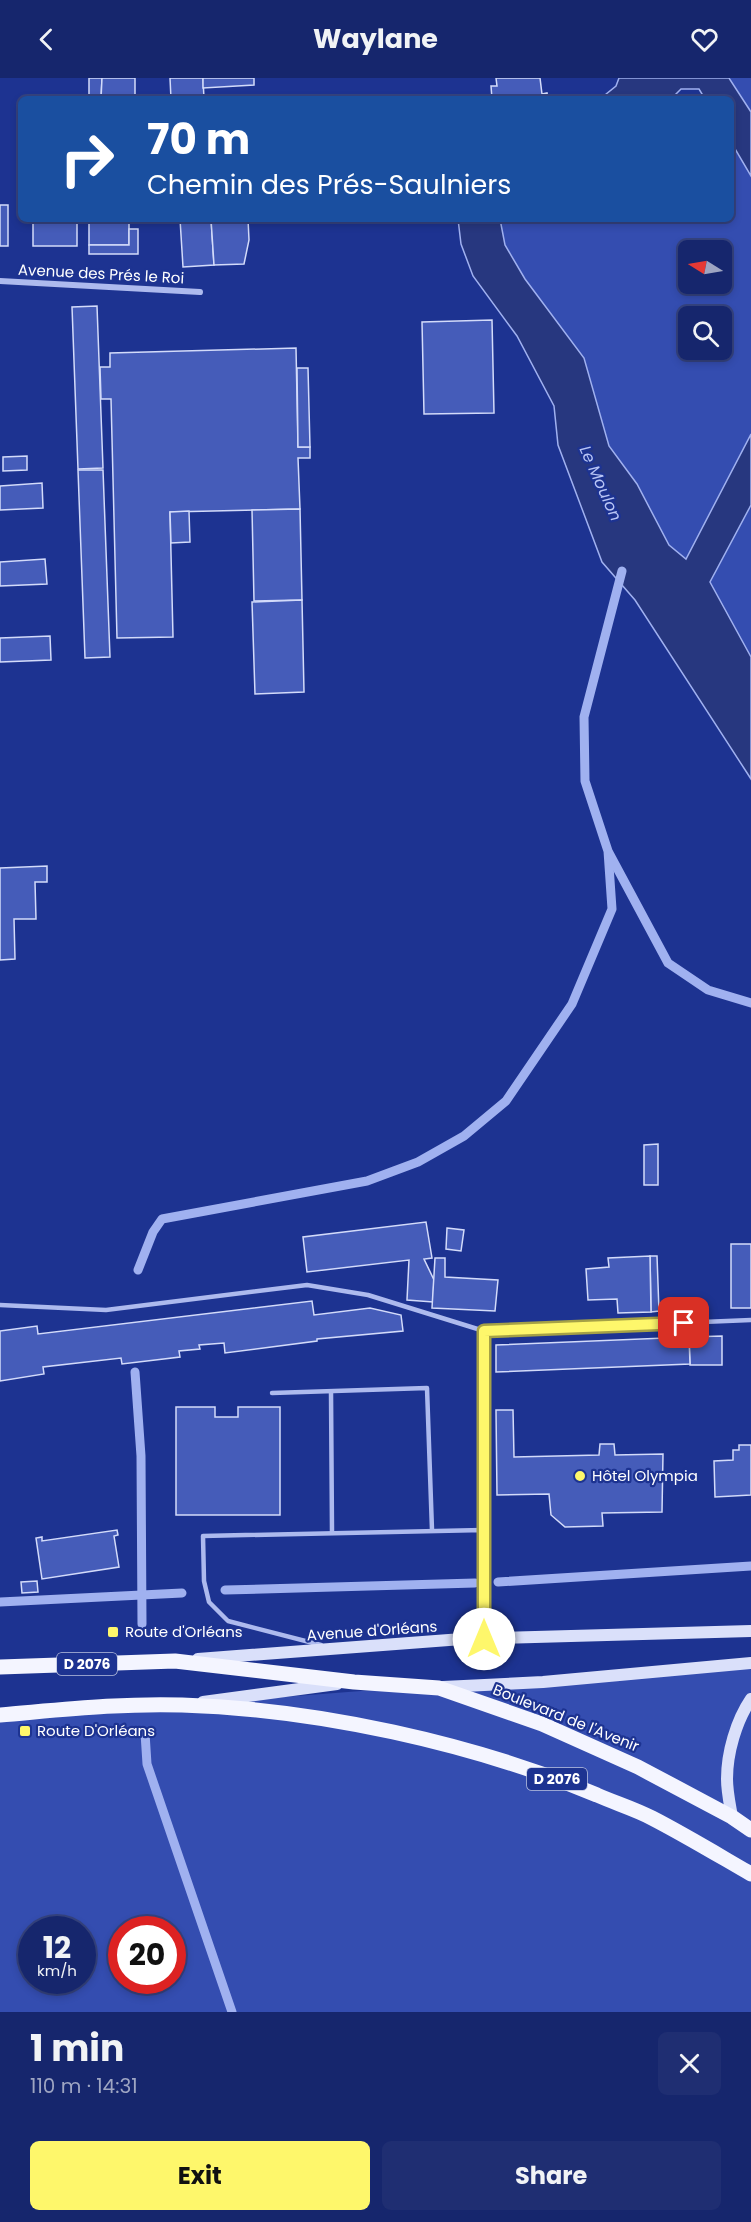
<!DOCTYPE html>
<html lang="en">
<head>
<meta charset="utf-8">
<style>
  body { margin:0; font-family:Poppins,sans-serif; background:#1f2e72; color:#f1f3f6; height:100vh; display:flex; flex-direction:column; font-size:22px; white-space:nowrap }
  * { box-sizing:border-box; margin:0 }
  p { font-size:20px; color:#9ea5c2 }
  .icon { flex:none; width:33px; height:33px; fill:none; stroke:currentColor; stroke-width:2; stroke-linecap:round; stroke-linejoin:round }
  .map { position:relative; height:1934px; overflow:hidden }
  .details { display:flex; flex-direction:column; background:#16266d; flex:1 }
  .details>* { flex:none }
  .banner { position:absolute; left:18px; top:18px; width:716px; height:126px; border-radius:9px; box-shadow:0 3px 9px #0003,0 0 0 2px #354380; background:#1a4fa0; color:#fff; overflow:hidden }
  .needle { width:39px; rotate:281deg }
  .fabs { position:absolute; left:678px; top:162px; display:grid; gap:12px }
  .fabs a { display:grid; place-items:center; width:54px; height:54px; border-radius:9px; background:#16266d; box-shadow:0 3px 9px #0003,0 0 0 2px #354380; font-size:30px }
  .speed { position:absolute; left:18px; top:1838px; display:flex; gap:12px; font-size:30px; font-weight:700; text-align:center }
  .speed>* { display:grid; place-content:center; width:78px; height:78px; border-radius:50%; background:#16266d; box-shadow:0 3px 9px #0003,0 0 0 2px #354380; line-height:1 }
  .speed small { font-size:15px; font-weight:400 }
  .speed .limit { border:9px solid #d22; background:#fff; color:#111 }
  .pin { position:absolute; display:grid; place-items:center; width:51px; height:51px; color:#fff; margin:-26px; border-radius:12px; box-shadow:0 3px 9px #0006 }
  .me { position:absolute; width:66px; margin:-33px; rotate:0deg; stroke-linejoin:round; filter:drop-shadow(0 0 4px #0008) }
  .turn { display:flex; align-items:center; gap:21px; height:126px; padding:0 30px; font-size:27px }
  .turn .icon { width:78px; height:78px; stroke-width:2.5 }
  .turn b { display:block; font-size:42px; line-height:51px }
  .round { display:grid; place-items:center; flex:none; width:63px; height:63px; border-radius:9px; background:#1f2e72 }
  .overview { display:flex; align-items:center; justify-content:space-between; height:102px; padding:0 30px }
  h1 { font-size:36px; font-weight:700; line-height:45px }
  .cta { display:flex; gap:12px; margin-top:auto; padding:12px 30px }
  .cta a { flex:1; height:69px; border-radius:9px; background:#fef76b; color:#111; font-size:24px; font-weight:700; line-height:69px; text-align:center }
  .cta a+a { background:#1f2e72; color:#f1f3f6 }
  header { display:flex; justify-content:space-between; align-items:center; height:78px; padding:0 30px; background:#16266d; font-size:27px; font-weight:700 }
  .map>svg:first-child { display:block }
  .green { fill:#344db0; fill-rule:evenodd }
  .water { fill:#27377f; stroke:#a0b1f0; stroke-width:1.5 }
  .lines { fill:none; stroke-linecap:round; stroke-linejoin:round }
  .stream { stroke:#a0b1f0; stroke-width:9 }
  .building { fill:#455cb9; stroke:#d3dbfa; stroke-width:1.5 }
  .service { stroke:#adbaee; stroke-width:4.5 }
  .minor { stroke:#adbaee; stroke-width:6 }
  .secondary { stroke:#dae0fa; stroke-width:12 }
  .primary { stroke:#f4f5ff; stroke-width:15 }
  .route-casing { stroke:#a5a146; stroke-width:15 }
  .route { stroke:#fef76b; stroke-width:10 }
  .poi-dot { fill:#fef76b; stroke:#1d3391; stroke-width:2 }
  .labels { text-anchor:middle; stroke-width:4.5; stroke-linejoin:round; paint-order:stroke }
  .shield { fill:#1d3391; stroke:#bbc2de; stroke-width:1.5 }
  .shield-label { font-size:14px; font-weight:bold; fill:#fff }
  .street-label { font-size:15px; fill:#fff; stroke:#1d3391 }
  .poi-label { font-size:15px; fill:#fff; stroke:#1d3391; text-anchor:start }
  .water-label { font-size:16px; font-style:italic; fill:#b9c5f5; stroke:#1d3391 }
</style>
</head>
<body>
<header><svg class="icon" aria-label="back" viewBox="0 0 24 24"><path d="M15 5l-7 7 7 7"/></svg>Waylane<svg class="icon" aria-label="heart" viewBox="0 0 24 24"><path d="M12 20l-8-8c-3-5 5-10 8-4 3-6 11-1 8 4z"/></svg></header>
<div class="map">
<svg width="751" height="1934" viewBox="0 0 751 1934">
  <rect width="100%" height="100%" fill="#1d3391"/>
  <g class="green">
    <polygon points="729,0 751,0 751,34"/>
    <path d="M731,64l20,34v258l-65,126 -17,-15 -32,-61 -28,-38 -25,-88 -59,-79 -20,-34 -5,-25 230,-1zM688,172h34v34h-34zM688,238h34v34h-34z"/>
    <polygon points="751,427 751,579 710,504"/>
    <path d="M751,1583v351h-751v-297l181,-10zM32,1851h50v51h-50zM122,1851h50v51h-50z"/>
  </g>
  <g class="water">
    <polygon points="619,0 729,0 751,34 751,98 731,64 730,21 705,21 699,11 681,11 671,21 600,21 616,8"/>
    <polygon points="458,141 500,141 505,167 525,201 584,280 609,368 637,406 669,467 686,481 751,356 751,427 710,504 751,579 751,701 635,522 602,484 558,367 554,328 517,258 473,198 461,166"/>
  </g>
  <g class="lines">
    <g class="stream">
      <polyline points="609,775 668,885 708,912 751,925"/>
      <polyline points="138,1192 153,1154 162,1141 367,1103 418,1084 464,1058 506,1023 572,926 612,831 608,773 585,703 584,639 622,493"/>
      <polyline points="135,1294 141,1378 142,1546"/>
      <polyline points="498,1504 751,1488"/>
      <polyline points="225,1512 475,1505"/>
      <polyline points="0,1524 182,1515"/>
      <polyline points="145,1655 147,1686 232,1934"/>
    </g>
  </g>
  <g class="building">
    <polygon points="89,0 102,0 101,21 89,21"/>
    <polygon points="102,0 135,0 135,21 101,21"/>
    <polygon points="170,0 203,0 204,21 171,21"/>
    <polygon points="203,0 254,0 254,7 203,10"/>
    <polygon points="496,0 540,0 542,16 547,15 548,21 492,21 491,8 497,8"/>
    <rect x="0" y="127" width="8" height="41"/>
    <rect x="33" y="141" width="44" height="27"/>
    <rect x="89" y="141" width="40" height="26"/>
    <polygon points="180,141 211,141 214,187 183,189"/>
    <polygon points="211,141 248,141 249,162 244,186 214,187"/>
    <polygon points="129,151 138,151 138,176 89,176 89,167 129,167"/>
    <polygon points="97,228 103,390 78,391 72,229"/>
    <polygon points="492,242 494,335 424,336 422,244"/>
    <polygon points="296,270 298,369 310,369 310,380 298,380 300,431 170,434 173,559 117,560 111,321 101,321 100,289 110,289 110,275"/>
    <polygon points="297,290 308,290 310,369 298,369"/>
    <polygon points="27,378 27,392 3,393 3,379"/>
    <polygon points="78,392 103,392 110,579 85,580"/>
    <polygon points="42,405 43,430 0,432 0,408"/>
    <polygon points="300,431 302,522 254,523 252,432"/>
    <polygon points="189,433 190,464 171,465 170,434"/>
    <polygon points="45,481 47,506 0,508 0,484"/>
    <polygon points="302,522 304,614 255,616 252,524"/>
    <polygon points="50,558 51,582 0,584 0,560"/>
    <polygon points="47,788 47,804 35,804 36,841 14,841 15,881 0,882 0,790"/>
    <polygon points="658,1066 658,1107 644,1107 644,1067"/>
    <polygon points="426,1144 432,1180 424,1181 434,1202 433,1224 407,1222 409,1182 307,1194 303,1159"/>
    <polygon points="447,1150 464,1152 461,1173 446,1171"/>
    <rect x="731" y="1166" width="20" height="64"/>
    <polygon points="650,1178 657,1178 659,1233 651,1234"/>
    <polygon points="650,1178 651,1234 618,1235 617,1221 588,1222 586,1191 609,1189 608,1180"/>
    <polygon points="435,1180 445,1180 445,1199 498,1202 495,1233 432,1230"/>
    <polygon points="312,1223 314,1237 370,1230 401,1237 403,1253 317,1261 317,1263 225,1275 224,1265 199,1267 200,1271 179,1273 180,1279 122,1286 121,1280 43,1289 44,1296 0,1303 0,1253 37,1248 38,1256"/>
    <polygon points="722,1258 722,1287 690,1287 689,1259"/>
    <polygon points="689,1259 690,1286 496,1294 496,1267"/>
    <polygon points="176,1329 215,1329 215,1339 238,1339 238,1329 280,1329 280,1437 176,1437"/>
    <polygon points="496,1332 513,1332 514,1379 599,1377 600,1366 614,1366 615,1377 663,1376 662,1434 602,1435 603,1448 565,1449 551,1437 549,1416 497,1417"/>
    <polygon points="739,1367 751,1367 751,1417 715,1419 714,1383 733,1382 733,1372 739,1372"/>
    <polygon points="117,1452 118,1457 114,1458 119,1489 42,1501 36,1460 42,1459 42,1463"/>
    <polygon points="37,1503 38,1514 22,1515 21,1504"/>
  </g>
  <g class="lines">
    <g class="service">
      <polyline points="0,1227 106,1232 307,1207 368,1217 484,1253 751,1242"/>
      <polyline points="331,1314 332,1454"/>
      <polyline points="272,1315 427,1310 432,1452"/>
      <polyline points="483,1452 484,1253"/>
      <polyline points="321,1567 228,1543 209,1524 204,1503 203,1458 483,1452 484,1558"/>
    </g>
    <polyline class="minor" points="0,203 200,214"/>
    <g class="secondary">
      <polyline points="198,1581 462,1561 751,1553"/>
      <polyline points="443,1609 543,1604 751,1585"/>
      <polyline points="203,1624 337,1606"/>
      <path d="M732,1739c-2,-12 -5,-25 -5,-38 0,-26 9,-58 24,-80"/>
    </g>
    <g class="primary">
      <polyline points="0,1589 175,1583 354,1604 439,1610 542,1646 638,1689 732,1739 751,1752"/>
      <path d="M0,1637c60,-5 121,-12 182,-10 135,4 290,38 415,90 18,8 38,14 55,23 33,17 66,37 99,56"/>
    </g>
  </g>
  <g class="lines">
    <g class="route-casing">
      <polyline id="route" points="484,1561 484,1253 684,1245"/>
    </g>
    <use href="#route" class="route"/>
  </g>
  <g class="poi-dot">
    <circle cx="580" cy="1398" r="6"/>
    <rect x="107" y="1548" width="12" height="12" rx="3"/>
    <rect x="19" y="1647" width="12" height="12" rx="3"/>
  </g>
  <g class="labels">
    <g class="shield">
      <rect x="57" y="1575" width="60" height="22" rx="4.5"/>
      <rect x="527" y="1690" width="60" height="22" rx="4.5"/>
    </g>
    <g class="shield-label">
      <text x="87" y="1591">D 2076</text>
      <text x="557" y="1706">D 2076</text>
    </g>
    <g class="street-label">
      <text transform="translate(101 196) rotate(3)" y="5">Avenue des Prés le Roi</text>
      <text transform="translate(372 1553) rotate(-4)" y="5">Avenue d'Orléans</text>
      <text transform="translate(566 1640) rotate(22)" y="5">Boulevard de l'Avenir</text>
    </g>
    <g class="poi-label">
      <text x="592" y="1403">Hôtel Olympia</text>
      <text x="125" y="1559">Route d'Orléans</text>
      <text x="37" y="1658">Route D'Orléans</text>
    </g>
    <g class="water-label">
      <text transform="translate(601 405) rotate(66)" y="6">Le Moulon</text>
    </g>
  </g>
</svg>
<div class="fabs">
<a><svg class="needle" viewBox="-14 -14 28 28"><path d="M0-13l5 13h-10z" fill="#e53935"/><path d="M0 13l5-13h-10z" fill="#9ea5c2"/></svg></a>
<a><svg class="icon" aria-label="search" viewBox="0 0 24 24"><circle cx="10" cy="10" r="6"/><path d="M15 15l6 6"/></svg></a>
</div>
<div class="speed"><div>12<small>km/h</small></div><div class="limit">20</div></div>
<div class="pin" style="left:684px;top:1245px;background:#d93025"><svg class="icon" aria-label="arrive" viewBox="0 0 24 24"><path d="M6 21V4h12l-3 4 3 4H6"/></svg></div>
<svg class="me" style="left:484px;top:1561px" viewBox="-20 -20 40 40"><circle r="19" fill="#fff"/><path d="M0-13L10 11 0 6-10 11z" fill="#fef76b"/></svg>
<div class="banner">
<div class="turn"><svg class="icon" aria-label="right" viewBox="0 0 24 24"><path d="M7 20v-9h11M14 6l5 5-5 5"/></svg><div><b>70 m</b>Chemin des Prés-Saulniers</div></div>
</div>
</div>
<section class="details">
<div class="overview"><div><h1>1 min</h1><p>110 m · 14:31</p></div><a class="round"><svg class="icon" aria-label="close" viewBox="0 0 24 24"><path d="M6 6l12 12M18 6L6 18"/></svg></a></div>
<div class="cta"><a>Exit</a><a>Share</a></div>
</section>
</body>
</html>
